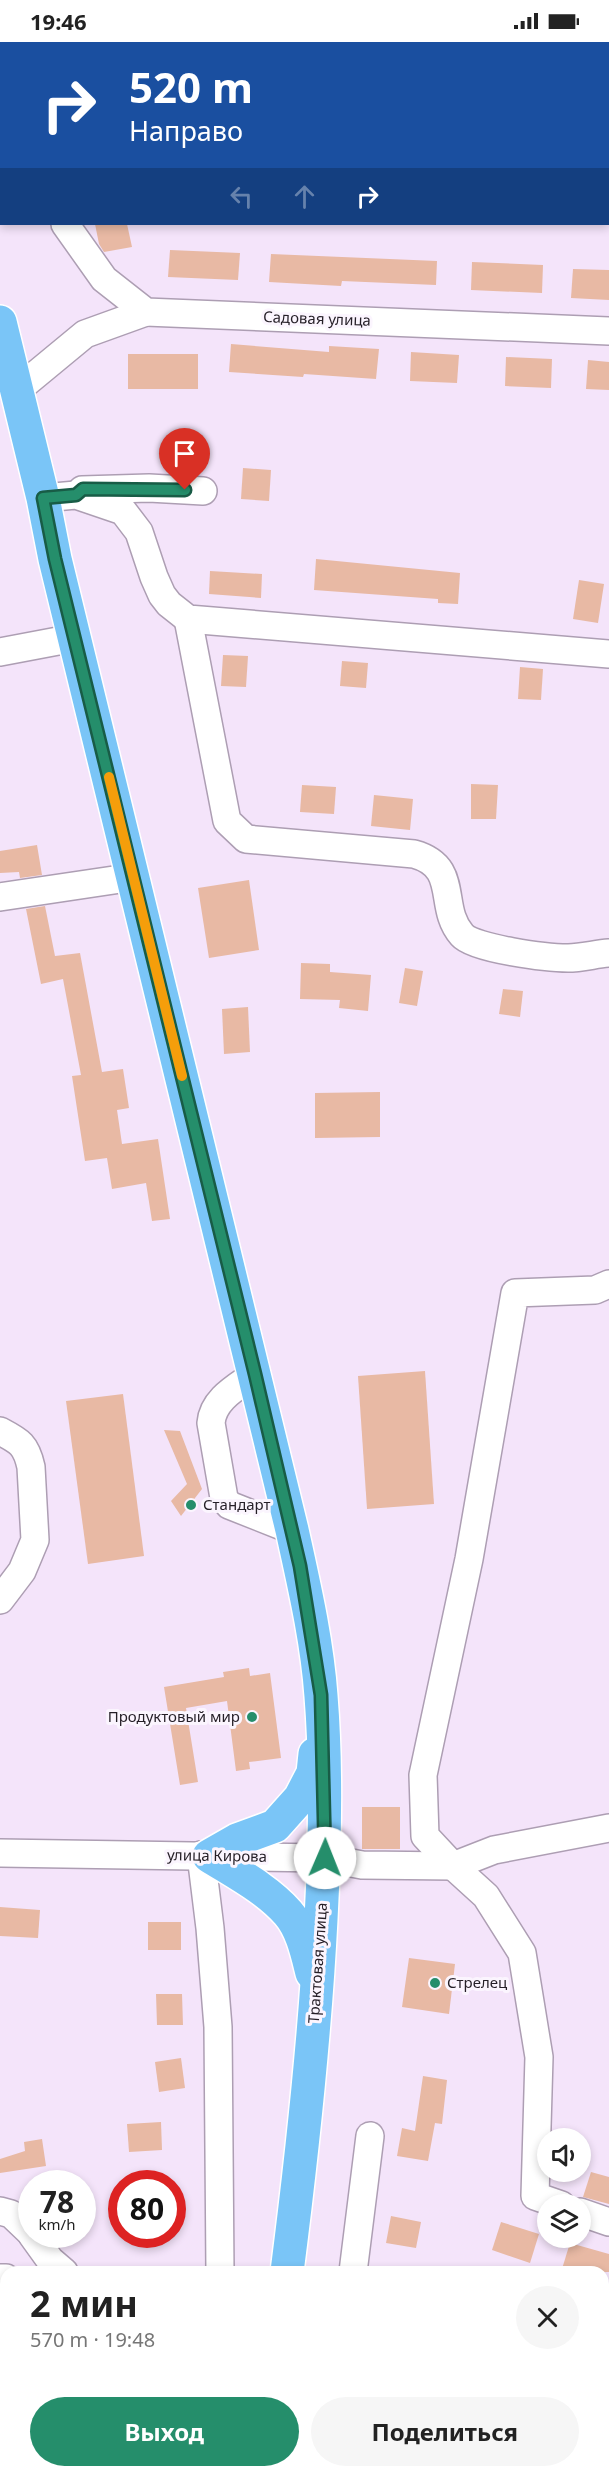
<!DOCTYPE html>
<html lang="ru">
<head>
<meta charset="utf-8">
<style>
  body { margin:0; font-family:"Noto Sans",sans-serif; background:#f6f6f6; color:#222; height:100vh; display:flex; flex-direction:column; font-size:22px; white-space:nowrap }
  * { box-sizing:border-box; margin:0 }
  p { font-size:20px; color:#767676 }
  .icon { flex:none; width:33px; height:33px; fill:none; stroke:currentColor; stroke-width:2; stroke-linecap:round; stroke-linejoin:round }
  .map { position:relative; flex:1; overflow:hidden }
  .drawer { position:absolute; left:0px; top:2224px; width:609px; height:212px; display:flex; flex-direction:column; background:#fff; border-radius:18px 18px 0 0; box-shadow:0 3px 9px #0003 }
  .drawer>* { flex:none }
  .top-card { position:absolute; left:0px; top:0px; width:609px; height:183px; box-shadow:0 3px 9px #0003; background:#1a4fa0; color:#fff; overflow:hidden }
  .tools { position:absolute; left:537px; top:2086px; display:grid; gap:12px }
  .tools a { display:grid; place-items:center; width:54px; height:54px; border-radius:50%; background:#fff; box-shadow:0 3px 9px #0003; font-size:30px }
  .speed { position:absolute; left:18px; top:2128px; display:flex; gap:12px; font-size:30px; font-weight:700; text-align:center }
  .speed>* { display:grid; place-content:center; width:78px; height:78px; border-radius:50%; background:#fff; box-shadow:0 3px 9px #0003; line-height:1 }
  .speed small { font-size:15px; font-weight:400 }
  .speed .limit { border:9px solid #d22; background:#fff; color:#111 }
  .pin { position:absolute; display:grid; place-items:center; width:51px; height:51px; color:#fff; margin:-62px -26px; border-radius:50% 50% 50% 0; rotate:-45deg; box-shadow:0 0 6px #0007 }
  .pin .icon { rotate:45deg }
  .me { position:absolute; width:66px; margin:-33px; rotate:1deg; stroke-linejoin:round; filter:drop-shadow(0 0 4px #0008) }
  .turn { display:flex; align-items:center; gap:21px; height:126px; padding:0 30px; font-size:27px }
  .turn .icon { width:78px; height:78px; stroke-width:2.5 }
  .turn b { display:block; font-size:42px; line-height:51px }
  .lanes { display:flex; align-items:center; height:57px; padding:0 30px; background:#0003; justify-content:center; gap:30px; direction:ltr }
  .lanes .off { opacity:.35 }
  .round { display:grid; place-items:center; flex:none; width:63px; height:63px; border-radius:32px; background:#f6f6f6 }
  .summary { display:flex; align-items:center; justify-content:space-between; height:102px; padding:0 30px }
  h1 { font-size:36px; font-weight:700; line-height:45px }
  .action { display:flex; gap:12px; margin-top:auto; padding:12px 30px }
  .action a { flex:1; height:69px; border-radius:36px; background:#258e6b; color:#fff; font-size:24px; font-weight:700; line-height:69px; text-align:center }
  .action a+a { background:#f6f6f6; color:#222 }
  .status { display:flex; justify-content:space-between; align-items:center; height:42px; padding:0 30px; background:#fff; direction:ltr }
  .status svg { height:16px; fill:currentColor }
  .map>svg:first-child { display:block }
  .building { fill:#e8b9a4 }
  .lines { fill:none; stroke-linecap:round; stroke-linejoin:round }
  .minor-casing { stroke:#ad9eb3; stroke-width:30 }
  .highway-casing { stroke:#fff; stroke-width:36 }
  .minor { stroke:#fff; stroke-width:27 }
  .highway { stroke:#7ac5f7; stroke-width:33 }
  .route-casing { stroke:#185c46; stroke-width:15 }
  .route { stroke:#258e6b; stroke-width:10 }
  .slow { stroke:#f59e0b; stroke-width:10 }
  .poi-dot { fill:#258e6b; stroke:#fbf5fe; stroke-width:2 }
  .labels { text-anchor:middle; stroke-width:6; stroke-linejoin:round; paint-order:stroke }
  .street-label { font-size:15px; fill:#251f27; stroke:#fbf5fe }
  .poi-label { font-size:15px; fill:#251f27; stroke:#fbf5fe; text-anchor:start }
</style>
</head>
<body>
<div class="status"><b>19:46</b><svg viewBox="0 0 49 12"><path d="M0 12V9h3v3zM5 12V6h3v6zM10 12V3h3v9zM15 12V0h3v12zM26 1h20v11H26zM47 4h2v5h-2z"/></svg></div>
<div class="map">
<svg width="609" height="2435" viewBox="0 0 609 2435">
  <rect width="100%" height="100%" fill="#f4e4fa"/>
  <g class="building">
    <polygon points="95,182 127,182 132,205 104,210 99,202"/>
    <polygon points="170,208 240,211 238,238 168,235"/>
    <polygon points="271,212 437,219 436,243 342,239 341,244 269,240"/>
    <polygon points="472,220 543,223 542,251 471,248"/>
    <polygon points="573,227 609,228 609,258 571,256"/>
    <polygon points="231,302 329,310 329,304 379,307 376,337 304,332 303,335 229,330"/>
    <polygon points="411,310 459,313 457,341 410,339"/>
    <rect x="128" y="312" width="70" height="35"/>
    <polygon points="506,315 552,317 551,346 505,344"/>
    <polygon points="588,318 609,320 609,348 586,347"/>
    <polygon points="243,426 271,428 269,459 241,457"/>
    <polygon points="316,517 460,531 458,562 438,561 438,557 314,548"/>
    <polygon points="210,529 262,532 261,556 209,552"/>
    <polygon points="579,538 604,542 598,581 573,577"/>
    <polygon points="223,613 248,614 246,645 221,644"/>
    <polygon points="342,619 368,621 366,646 340,644"/>
    <polygon points="520,625 543,627 541,658 518,657"/>
    <polygon points="471,742 498,743 496,777 471,777"/>
    <polygon points="302,743 336,745 334,772 300,770"/>
    <polygon points="374,753 413,757 410,788 371,784"/>
    <polygon points="37,803 42,833 20,836 19,830 0,831 0,809"/>
    <polygon points="249,838 259,908 209,916 198,846"/>
    <polygon points="45,864 55,914 80,911 102,1030 123,1027 129,1066 117,1068 122,1102 158,1097 170,1177 152,1179 146,1141 112,1147 107,1116 85,1119 72,1034 81,1033 63,937 41,942 26,867"/>
    <polygon points="301,921 330,922 330,930 371,933 368,969 339,966 340,958 300,957"/>
    <polygon points="405,926 423,929 417,964 399,961"/>
    <polygon points="503,947 523,949 520,975 499,972"/>
    <polygon points="248,965 250,1010 224,1012 222,967"/>
    <polygon points="380,1050 380,1095 315,1096 315,1051"/>
    <polygon points="425,1329 434,1462 367,1467 358,1334"/>
    <polygon points="123,1352 144,1514 88,1522 66,1359"/>
    <polygon points="164,1388 180,1389 202,1447 181,1474 171,1459 187,1442"/>
    <polygon points="249,1626 250,1634 270,1631 281,1716 249,1720 250,1727 236,1729 227,1659 186,1666 198,1740 180,1743 164,1645 224,1635 223,1630"/>
    <rect x="362" y="1765" width="38" height="42"/>
    <polygon points="0,1865 40,1868 38,1896 0,1894"/>
    <rect x="148" y="1880" width="33" height="28"/>
    <polygon points="409,1916 455,1922 449,1972 402,1965"/>
    <polygon points="156,1952 182,1952 183,1983 157,1983"/>
    <polygon points="181,2016 185,2046 159,2050 155,2020"/>
    <polygon points="423,2034 447,2038 442,2082 435,2081 428,2119 397,2114 402,2086 415,2089"/>
    <polygon points="161,2080 162,2108 129,2110 127,2082"/>
    <polygon points="42,2097 46,2124 0,2131 0,2117 25,2109 24,2100"/>
    <polygon points="591,2130 609,2135 609,2162 583,2155"/>
    <polygon points="391,2174 421,2180 416,2206 386,2201"/>
    <polygon points="501,2180 539,2192 530,2221 492,2208"/>
    <polygon points="570,2201 609,2212 609,2230 561,2230"/>
  </g>
  <g class="lines">
    <g class="minor-casing">
      <g id="minor">
        <polyline points="25,0 26,2"/>
        <polyline points="65,182 104,237 146,270 609,289"/>
        <polyline points="16,349 85,292 146,270"/>
        <polyline points="82,448 149,446 203,449"/>
        <polyline points="43,456 76,453 123,469 139,490 154,535 162,553 169,562 188,577 609,612"/>
        <path d="M188,577l39,202 19,18 168,15c47,13 23,53 48,81 12,14 86,23 106,23 13,0 28,-4 41,-5"/>
        <polyline points="0,610 74,596"/>
        <polyline points="0,855 134,835"/>
        <path d="M255,1332c-18,13 -42,25 -44,49l13,75 5,7 63,25"/>
        <path d="M0,1389c19,10 26,13 31,36l4,73 -13,31 -22,29"/>
        <polyline points="0,1811 325,1816 362,1823 453,1824 494,1808 609,1786"/>
        <polyline points="201,1813 210,1886 218,1985 220,2230"/>
        <polyline points="561,2163 535,2154 539,2015 522,1911 486,1854 453,1824 425,1794 423,1733 469,1517 515,1251 595,1248 609,1242"/>
        <polyline points="0,2169 11,2172 32,2192"/>
        <polyline points="580,2170 609,2180"/>
        <polyline points="32,2193 50,2218 64,2230"/>
        <polyline points="353,2230 370,2094"/>
        <polyline points="0,2236 6,2236"/>
        <polyline points="516,2430 528,2435"/>
      </g>
    </g>
    <g class="highway-casing">
      <g id="highway">
        <path d="M0,280l43,176 12,61 237,971c12,55 25,110 29,166 6,74 4,149 0,223 -6,118 -19,236 -34,353"/>
        <path d="M312,1931c-5,-20 -10,-44 -24,-60 -21,-24 -52,-40 -79,-57l28,-16 38,-14 25,-28 13,-25 2,-19"/>
        <polyline points="260,2435 261,2430"/>
      </g>
    </g>
    <use href="#minor" class="minor"/>
    <use href="#highway" class="highway"/>
  </g>
  <g class="lines">
    <g class="route-casing">
      <polyline id="route" points="185,448 83,447 76,453 43,456 55,517 255,1332 300,1524 321,1653 325,1816"/>
    </g>
    <use href="#route" class="route"/>
    <polyline class="slow" points="109,735 182,1034"/>
  </g>
  <g class="poi-dot">
    <circle cx="191" cy="1463" r="6"/>
    <circle cx="252" cy="1675" r="6"/>
    <circle cx="435" cy="1941" r="6"/>
  </g>
  <g class="labels">
    <g class="street-label">
      <text transform="translate(317 277) rotate(2)" y="5">Садовая улица</text>
      <text transform="translate(217 1814) rotate(1)" y="5">улица Кирова</text>
      <text transform="translate(318 1921) rotate(-86)" y="5">Трактовая улица</text>
    </g>
    <g class="poi-label">
      <text x="203" y="1468">Стандарт</text>
      <text x="240" y="1680" text-anchor="end">Продуктовый мир</text>
      <text x="447" y="1946">Стрелец</text>
    </g>
  </g>
</svg>
<div class="tools">
<a><svg class="icon" aria-label="sound" viewBox="0 0 24 24"><path d="M4 9h4l5-4v14l-5-4H4zM17 9q2 3 0 6"/></svg></a>
<a><svg class="icon" aria-label="layers" viewBox="0 0 24 24"><path d="M12 4l9 5-9 5-9-5zM3 14l9 5 9-5"/></svg></a>
</div>
<div class="speed"><div>78<small>km/h</small></div><div class="limit">80</div></div>
<div class="pin" style="left:185px;top:448px;background:#d93025"><svg class="icon" aria-label="arrive" viewBox="0 0 24 24"><path d="M6 21V4h12l-3 4 3 4H6"/></svg></div>
<svg class="me" style="left:325px;top:1816px" viewBox="-20 -20 40 40"><circle r="19" fill="#fff"/><path d="M0-13L10 11 0 6-10 11z" fill="#258e6b"/></svg>
<div class="top-card">
<div class="turn"><svg class="icon" aria-label="right" viewBox="0 0 24 24"><path d="M7 20v-9h11M14 6l5 5-5 5"/></svg><div><b>520 m</b>Направо</div></div>
<div class="lanes"><svg class="icon off" aria-label="left" viewBox="0 0 24 24"><path d="M17 20v-9H6M10 6l-5 5 5 5"/></svg><svg class="icon off" aria-label="ahead" viewBox="0 0 24 24"><path d="M12 20V5M6 11l6-6 6 6"/></svg><svg class="icon" aria-label="right" viewBox="0 0 24 24"><path d="M7 20v-9h11M14 6l5 5-5 5"/></svg></div>
</div>
<section class="drawer">
<div class="summary"><div><h1>2 мин</h1><p>570 m · 19:48</p></div><a class="round"><svg class="icon" aria-label="close" viewBox="0 0 24 24"><path d="M6 6l12 12M18 6L6 18"/></svg></a></div>
<div class="action"><a>Выход</a><a>Поделиться</a></div>
</section>
</div>
</body>
</html>
